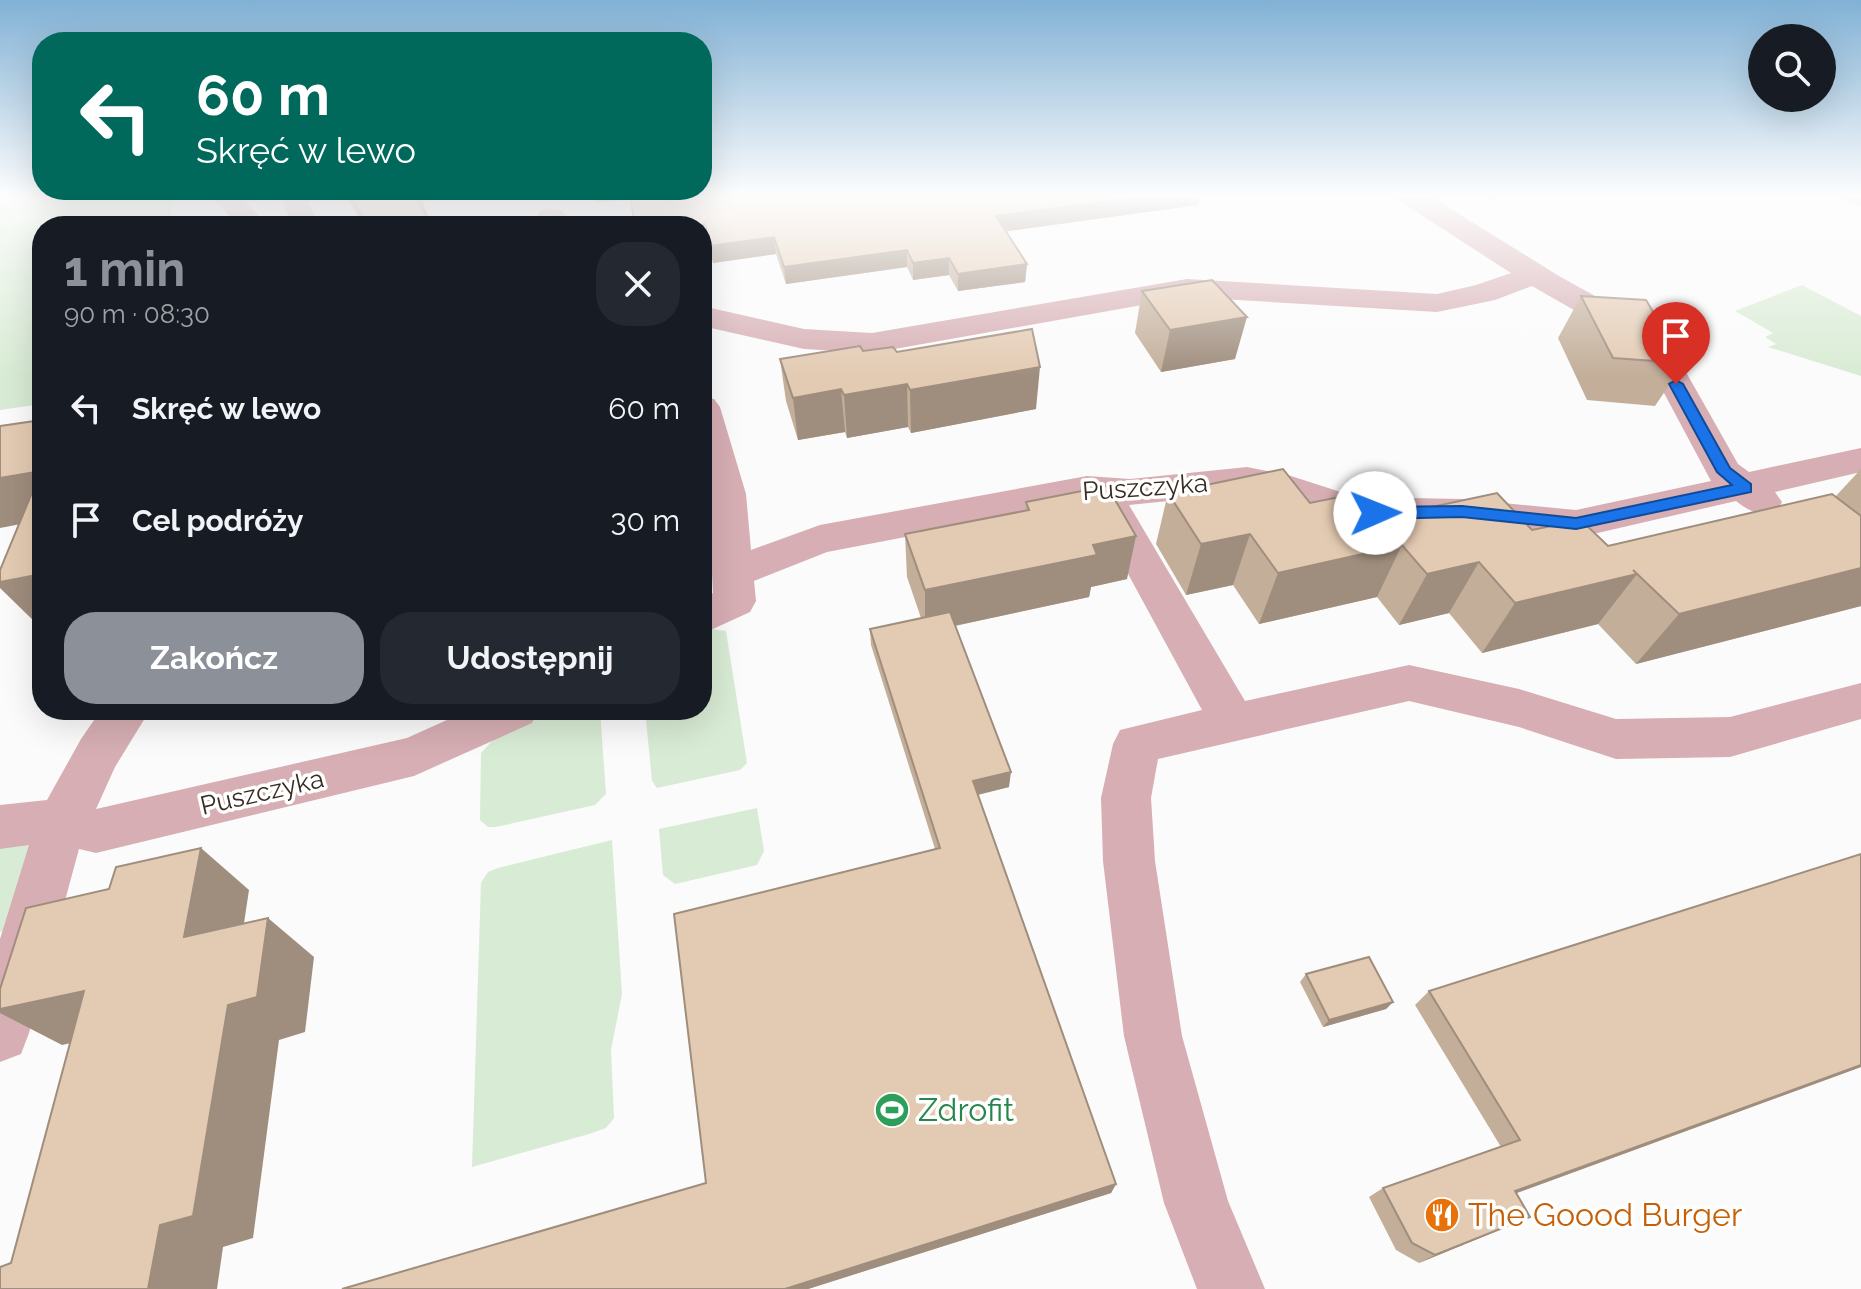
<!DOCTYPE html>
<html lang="pl">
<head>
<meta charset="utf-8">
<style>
  body { margin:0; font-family:Raleway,sans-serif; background:#242831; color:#f1f3f6; height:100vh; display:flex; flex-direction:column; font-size:30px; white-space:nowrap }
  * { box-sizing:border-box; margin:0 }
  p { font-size:26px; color:#9ea1a6 }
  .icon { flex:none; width:44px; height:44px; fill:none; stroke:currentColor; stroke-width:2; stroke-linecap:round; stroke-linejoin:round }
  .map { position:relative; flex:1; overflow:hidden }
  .side { position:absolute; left:32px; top:216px; width:680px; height:504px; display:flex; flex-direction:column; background:#171b24; border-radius:32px; box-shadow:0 8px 32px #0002 }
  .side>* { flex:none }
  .hud { position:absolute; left:32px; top:32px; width:680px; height:168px; border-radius:32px; box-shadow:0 8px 32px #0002; background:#00695c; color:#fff; overflow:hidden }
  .buttons { position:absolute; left:1748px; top:24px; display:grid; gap:16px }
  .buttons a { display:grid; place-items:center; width:88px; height:88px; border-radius:50%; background:#171b24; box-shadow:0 8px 32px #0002; font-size:40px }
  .pin { position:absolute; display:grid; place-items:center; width:68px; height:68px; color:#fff; margin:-82px -34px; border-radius:50% 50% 50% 0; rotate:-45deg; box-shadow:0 0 8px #0007 }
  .pin .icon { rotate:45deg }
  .me { position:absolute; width:88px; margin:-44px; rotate:89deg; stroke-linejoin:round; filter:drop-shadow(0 0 6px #0008) }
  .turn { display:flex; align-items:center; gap:28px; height:168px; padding:0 32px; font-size:36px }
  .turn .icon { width:104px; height:104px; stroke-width:2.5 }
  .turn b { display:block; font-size:56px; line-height:68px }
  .round { display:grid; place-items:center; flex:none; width:84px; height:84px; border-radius:32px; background:#242831 }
  .overview { display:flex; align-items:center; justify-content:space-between; height:136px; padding:0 32px }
  h1 { font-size:48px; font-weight:700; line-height:60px; color:#8c9099 }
  .primary-button { display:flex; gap:16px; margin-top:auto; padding:16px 32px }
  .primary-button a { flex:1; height:92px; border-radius:32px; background:#8c9099; color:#fff; font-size:32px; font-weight:700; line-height:92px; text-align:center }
  .primary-button a+a { background:#242831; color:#f1f3f6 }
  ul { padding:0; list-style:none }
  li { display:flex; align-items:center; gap:24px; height:112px; padding:0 32px }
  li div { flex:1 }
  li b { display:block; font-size:30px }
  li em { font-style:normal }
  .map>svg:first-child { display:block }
  .green { fill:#d8ebd4 }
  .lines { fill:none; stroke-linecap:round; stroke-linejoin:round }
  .minor { fill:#d6aeb3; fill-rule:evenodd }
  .wall { fill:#c3ae99 }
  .shaded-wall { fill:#9f8d7d }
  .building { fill:#e3cab2; stroke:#9f8d7d; stroke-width:2 }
  .route { fill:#1a73e8; stroke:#114b97; stroke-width:2 }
  .labels { text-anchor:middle; stroke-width:7; stroke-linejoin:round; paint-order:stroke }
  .street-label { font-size:26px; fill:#362c22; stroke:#fff }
  .near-leisure-label { font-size:32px; fill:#27864d; stroke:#fff; text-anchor:start }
  .near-food-label { font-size:32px; fill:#c56008; stroke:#fff; text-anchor:start }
</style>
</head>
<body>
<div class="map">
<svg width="1861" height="1289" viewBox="0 0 1861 1289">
  <rect width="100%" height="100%" fill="#fbfbfb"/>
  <g class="green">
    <polygon points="0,196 176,196 170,213 176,226 42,226 42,404 0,410"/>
    <polygon points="1802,285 1861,316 1861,376 1768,347 1776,344 1765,337 1773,333 1735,311"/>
    <polygon points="712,629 726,631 747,763 740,770 657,788 652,781 645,710 702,710 702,634"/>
    <polygon points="551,710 600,710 606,794 595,805 496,827 488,827 480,820 481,753 495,738"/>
    <polygon points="757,808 764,851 757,865 675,884 663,875 659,829"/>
    <polygon points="0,840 34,844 9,929 0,932"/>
    <polygon points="612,840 622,994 611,1050 614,1118 606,1128 589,1134 472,1167 481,883 488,872 498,868"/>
  </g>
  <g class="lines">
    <g class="minor">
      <polygon points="212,196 241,196 267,226 238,226"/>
      <polygon points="281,196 305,196 320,226 292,226"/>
      <path d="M1397,196h33l129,80 106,59 73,129 11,8 112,-24v24l-86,20 7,10 -5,9c-18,5 -27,1 -41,-10l-160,37 -114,-13 -87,1 -23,-3 -68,-23 -37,-7 -118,12 116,196 164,-36 110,24 97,30 114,-2 131,-34v36l-131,38 -114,2 -97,-32 -110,-26 -251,58 -7,39 4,63 27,175 46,165 37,88h-68l-33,-86 -40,-167 -21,-175 -2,-63 12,-54 7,-14 82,-20 -113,-208 -262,50 -73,29 2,20 -6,11 -48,22v-35l11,-6 -5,-99 -6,-21v-77l12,3 6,8 26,87 5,56 69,-25 267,-49 43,3 117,-12 44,9 65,21 106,2 114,11 135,-29 -71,-133 -108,-62 -37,14 -58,12 -250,-15 -315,56 -68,-4 -102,-23v-20l102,23 68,4 315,-54 250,15 39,-9 35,-12 -110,-71z"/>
      <polygon points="1844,196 1861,196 1861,205 1848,202"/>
      <polygon points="551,208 561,210 573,226 544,226 537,216 541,210"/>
      <polygon points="101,710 150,710 115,767 96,809 407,738 469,710 539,710 532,723 414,776 96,853 79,849 29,1033 21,1054 0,1062 0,939 29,845 0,849 0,805 47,800 81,739"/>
    </g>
  </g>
  <g class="wall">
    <polygon points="346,196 420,196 427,213 425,213 433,226 363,226"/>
    <polygon points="594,196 1198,205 1006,231 1027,264 1025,282 958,291 949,275 913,280 907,267 786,284 776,254 713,263 708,241 702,241 702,226 630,199 596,203"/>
    <polygon points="1142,291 1235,359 1161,372 1135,333"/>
    <polygon points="1581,296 1684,363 1655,406 1587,400 1558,338"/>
    <polygon points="863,351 897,352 1036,409 911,433 908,427 847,438 845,432 798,440 786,401 780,359"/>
    <polygon points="1861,469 1861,606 1636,664 1598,624 1482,653 1449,613 1399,625 1377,597 1259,624 1233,585 1186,595 1156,544 1168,493 1310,503 1380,518 1532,530 1608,546 1835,497"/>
    <polygon points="1026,502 1127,579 1091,587 1089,597 955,626 1009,787 978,795 1116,1184 1111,1193 808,1289 342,1289 706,1183 935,849 871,645 870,629 921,618 907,577 905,534 1025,511"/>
    <polygon points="1306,974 1393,1002 1386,1009 1323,1027 1300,982"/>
    <polygon points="1429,991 1861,1067 1517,1193 1511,1225 1419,1263 1396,1250 1369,1197 1383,1188 1501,1147 1415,1005"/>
  </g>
  <g class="shaded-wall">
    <polygon points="408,196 420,196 427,213 416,216"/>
    <polygon points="594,196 631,196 631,199 596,203"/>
    <polygon points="1146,196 1200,196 1198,205 995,233 996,216"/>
    <polygon points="1491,196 1502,196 1489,199"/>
    <polygon points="705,224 708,241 702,241 702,226 689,226"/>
    <polygon points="774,237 776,254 713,263 710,246"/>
    <polygon points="907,250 907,267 786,284 784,267"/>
    <polygon points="949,258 949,275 913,280 913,263"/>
    <polygon points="1027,264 1025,282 958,291 958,274"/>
    <polygon points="1247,317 1235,359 1161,372 1170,330"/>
    <polygon points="1040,367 1036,409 911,433 910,390"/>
    <polygon points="907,384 908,427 847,438 844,395"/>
    <polygon points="841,389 845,432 798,440 793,398"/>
    <polygon points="41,471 42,520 0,528 0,478"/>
    <polygon points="1250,534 1233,585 1186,595 1201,544"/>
    <polygon points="1136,536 1127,579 1091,587 1089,597 925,632 925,590 1093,545"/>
    <polygon points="1402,545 1377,597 1259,624 1278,573"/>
    <polygon points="1479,562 1449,613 1399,625 1427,574"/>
    <polygon points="1861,568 1861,606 1636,664 1679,614"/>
    <polygon points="42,574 42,624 38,625 0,588 0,582"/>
    <polygon points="1637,574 1598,624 1482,653 1515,603"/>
    <polygon points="1011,772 1009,787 972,796 973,781"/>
    <polygon points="201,848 249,890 236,976 184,937"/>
    <polygon points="268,918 314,957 305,1032 279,1040 253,1238 223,1247 217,1289 148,1289 160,1225 228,1005"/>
    <polygon points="84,991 145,1027 62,1045 0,1013 0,1009"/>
    <polygon points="1393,1002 1386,1009 1323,1027 1329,1020"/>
    <polygon points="1861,1065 1861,1067 1497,1200 1515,1191"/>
    <polygon points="1116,1184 1111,1193 808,1289 785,1289"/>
    <polygon points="1530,1217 1511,1225 1419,1263 1435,1255"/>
  </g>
  <g class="building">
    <polygon points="351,196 414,196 433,226 368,226"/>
    <polygon points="630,196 1146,196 996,216 1027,264 958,274 949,258 913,263 907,250 784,267 774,237 710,246 705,224 689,226 635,226"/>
    <polygon points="1212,280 1247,317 1170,330 1142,291"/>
    <polygon points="1581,296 1646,300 1684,363 1613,358"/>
    <polygon points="1032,329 1040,367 910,390 907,384 844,395 841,389 793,398 780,359 860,346 863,351 893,347 897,352"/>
    <polygon points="42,420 42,574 0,582 0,570 41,471 0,478 0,426"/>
    <polygon points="1283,469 1310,503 1359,493 1380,518 1497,493 1532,530 1581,520 1608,546 1832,494 1861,516 1861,568 1679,614 1633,570 1637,574 1515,603 1479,562 1427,574 1402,545 1278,573 1250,534 1201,544 1168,493"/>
    <polygon points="1107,486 1136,536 1093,545 1097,555 925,590 905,534 1029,510 1026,502"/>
    <polygon points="950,612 1011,772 973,781 1116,1184 785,1289 342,1289 706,1183 674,914 940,848 870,629"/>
    <polygon points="201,848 184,937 268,918 257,997 228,1005 193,1216 160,1225 148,1289 0,1289 0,1267 11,1263 84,991 0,1009 0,989 26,908 109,889 116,867"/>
    <polygon points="1861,854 1861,1065 1515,1191 1530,1217 1435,1255 1412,1243 1383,1188 1520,1140 1429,991"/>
    <polygon points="1369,957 1393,1002 1329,1020 1306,974"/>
  </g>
  <linearGradient id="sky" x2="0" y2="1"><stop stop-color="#81b1d5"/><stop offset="0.52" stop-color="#fdfdfd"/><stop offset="1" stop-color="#fdfdfd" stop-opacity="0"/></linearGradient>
  <rect width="1861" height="376" fill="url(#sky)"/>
  <polygon class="route" points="1676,380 1683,384 1730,468 1751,484 1751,492 1576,529 1462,517 1375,519 1367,513 1375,507 1462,506 1576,518 1732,485 1717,472 1669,384"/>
  <defs>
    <g id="stadium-disc" transform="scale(1.8)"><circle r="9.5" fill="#2e9e5b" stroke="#fff"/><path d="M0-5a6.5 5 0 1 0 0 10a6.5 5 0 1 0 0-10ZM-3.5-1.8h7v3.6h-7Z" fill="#fff"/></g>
    <g id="restaurant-disc" transform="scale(1.8)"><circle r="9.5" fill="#e8710a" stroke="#fff"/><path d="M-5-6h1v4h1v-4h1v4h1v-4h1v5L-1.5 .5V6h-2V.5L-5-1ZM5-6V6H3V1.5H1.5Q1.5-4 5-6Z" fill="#fff"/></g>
  </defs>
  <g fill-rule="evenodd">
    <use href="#stadium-disc" x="892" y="1110"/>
    <use href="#restaurant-disc" x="1442" y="1215"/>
  </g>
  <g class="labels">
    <g class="street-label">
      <text transform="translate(1145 487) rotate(-4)" y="9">Puszczyka</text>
      <text transform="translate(262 792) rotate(-13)" y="9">Puszczyka</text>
    </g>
    <g class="near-leisure-label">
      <text x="918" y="1121">Zdrofit</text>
    </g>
    <g class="near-food-label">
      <text x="1468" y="1226">The Goood Burger</text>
    </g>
  </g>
</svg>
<div class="buttons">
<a><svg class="icon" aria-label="search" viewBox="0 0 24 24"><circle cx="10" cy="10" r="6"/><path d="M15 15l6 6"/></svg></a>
</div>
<div class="pin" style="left:1676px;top:384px;background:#d93025"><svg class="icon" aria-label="arrive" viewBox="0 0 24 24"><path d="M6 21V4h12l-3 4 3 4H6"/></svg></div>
<svg class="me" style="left:1375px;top:513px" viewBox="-20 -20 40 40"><circle r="19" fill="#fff"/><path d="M0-13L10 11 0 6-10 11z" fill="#1a73e8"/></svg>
<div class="hud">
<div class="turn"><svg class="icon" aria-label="left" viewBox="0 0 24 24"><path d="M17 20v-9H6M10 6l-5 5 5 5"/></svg><div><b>60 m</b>Skręć w lewo</div></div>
</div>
<section class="side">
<div class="overview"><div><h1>1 min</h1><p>90 m · 08:30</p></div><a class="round"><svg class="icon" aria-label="close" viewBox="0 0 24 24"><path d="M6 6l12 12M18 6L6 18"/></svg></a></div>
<ul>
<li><svg class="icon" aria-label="left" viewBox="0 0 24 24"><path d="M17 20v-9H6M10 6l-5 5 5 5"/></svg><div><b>Skręć w lewo</b></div><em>60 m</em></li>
<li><svg class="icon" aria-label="arrive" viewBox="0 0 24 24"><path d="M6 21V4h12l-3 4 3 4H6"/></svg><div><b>Cel podróży</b></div><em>30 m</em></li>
</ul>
<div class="primary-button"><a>Zakończ</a><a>Udostępnij</a></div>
</section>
</div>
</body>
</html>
